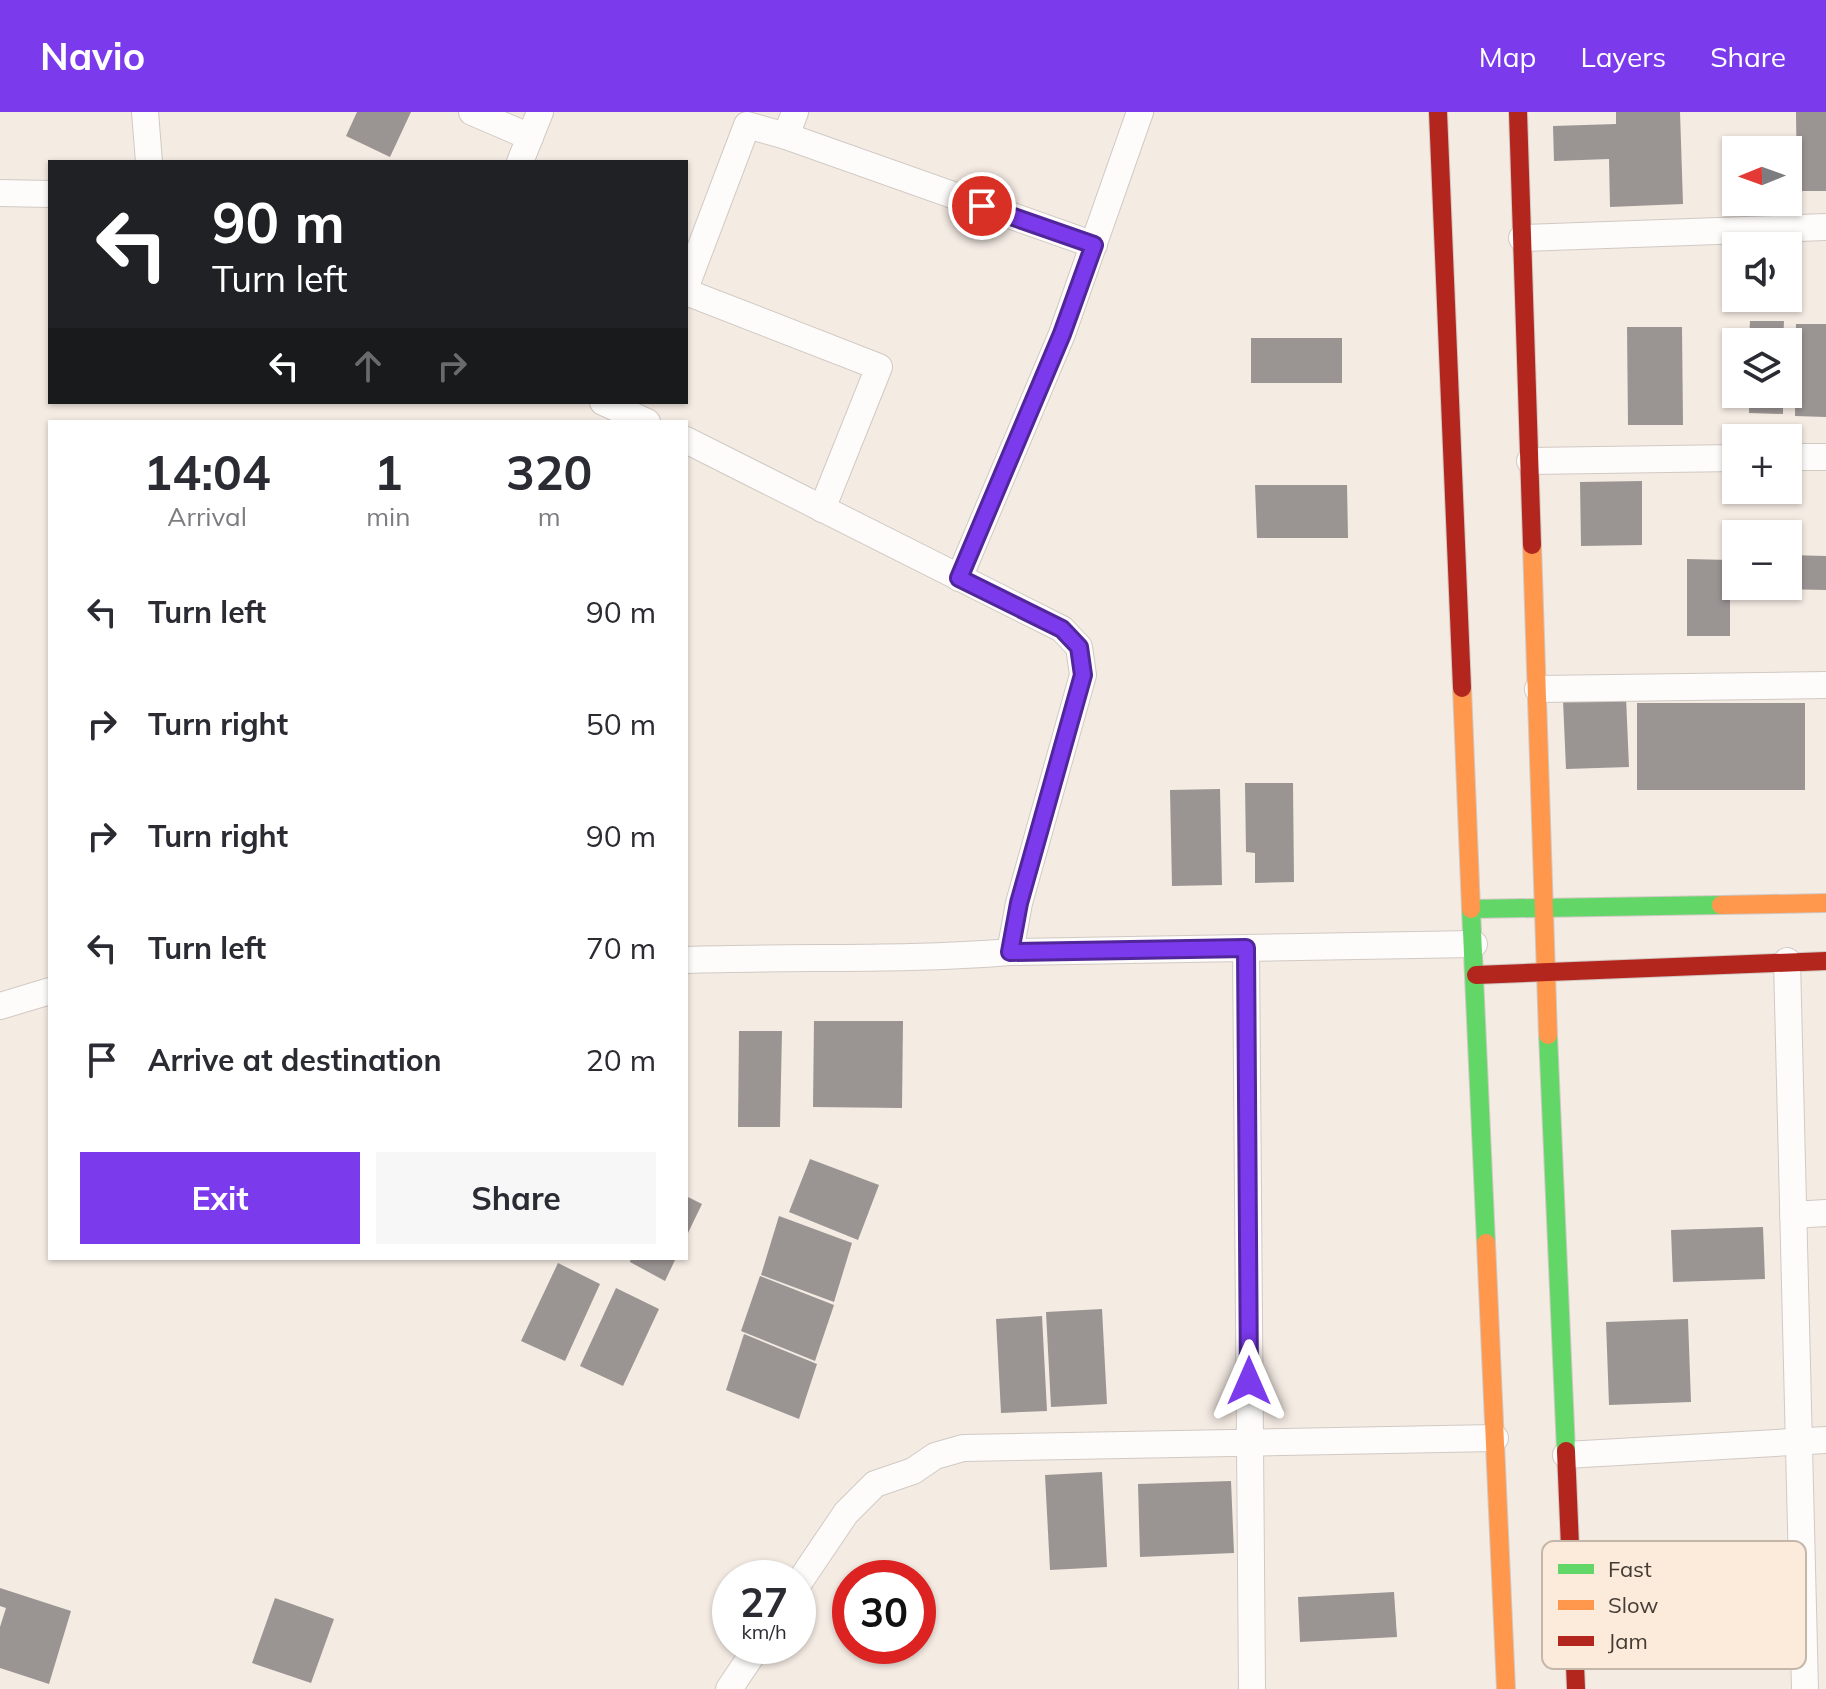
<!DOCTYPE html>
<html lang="en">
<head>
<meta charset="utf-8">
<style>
  body { margin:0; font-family:Mulish,sans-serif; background:#f7f7f7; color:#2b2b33; height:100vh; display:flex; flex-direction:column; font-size:30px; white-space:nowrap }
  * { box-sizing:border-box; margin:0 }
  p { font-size:26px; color:#7c7c81 }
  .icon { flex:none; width:44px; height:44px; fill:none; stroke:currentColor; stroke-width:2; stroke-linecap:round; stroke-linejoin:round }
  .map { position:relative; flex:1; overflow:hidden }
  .side { position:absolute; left:48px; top:308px; width:640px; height:840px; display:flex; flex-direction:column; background:#fff; border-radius:0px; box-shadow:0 2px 6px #0004 }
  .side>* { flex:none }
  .hud { position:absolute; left:48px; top:48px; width:640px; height:244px; border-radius:0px; box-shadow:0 2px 6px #0004; background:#202124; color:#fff; overflow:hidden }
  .needle { width:52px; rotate:269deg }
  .fabs { position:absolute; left:1722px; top:24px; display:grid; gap:16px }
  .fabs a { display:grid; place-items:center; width:80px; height:80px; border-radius:0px; background:#fff; box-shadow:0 2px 6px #0004; font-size:40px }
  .speed { position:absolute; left:712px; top:1448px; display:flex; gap:16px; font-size:40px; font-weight:700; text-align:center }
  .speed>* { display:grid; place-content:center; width:104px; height:104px; border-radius:50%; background:#fff; box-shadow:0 2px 6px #0004; line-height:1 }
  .speed small { font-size:20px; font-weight:400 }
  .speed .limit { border:12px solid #d22; background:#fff; color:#111 }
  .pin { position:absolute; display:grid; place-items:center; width:68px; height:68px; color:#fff; margin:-34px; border:4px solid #fff; border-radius:50%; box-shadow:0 2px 8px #0007 }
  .me { position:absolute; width:88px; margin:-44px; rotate:0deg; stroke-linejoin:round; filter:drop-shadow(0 0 6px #0008) }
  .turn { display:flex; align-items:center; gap:28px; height:168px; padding:0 32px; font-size:36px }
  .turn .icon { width:104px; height:104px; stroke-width:2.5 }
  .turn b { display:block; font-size:56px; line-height:68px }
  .lanes { display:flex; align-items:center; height:76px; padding:0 32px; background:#0003; justify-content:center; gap:40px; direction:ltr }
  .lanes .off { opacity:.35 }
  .eta { display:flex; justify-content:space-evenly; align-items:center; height:136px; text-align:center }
  .eta b { font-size:48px; font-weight:700; line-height:56px }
  .cta { display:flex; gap:16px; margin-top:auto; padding:16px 32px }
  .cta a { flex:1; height:92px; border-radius:0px; background:#7c3aed; color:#fff; font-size:32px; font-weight:700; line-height:92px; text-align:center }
  .cta a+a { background:#f7f7f7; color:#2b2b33 }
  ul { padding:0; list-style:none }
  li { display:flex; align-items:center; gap:24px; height:112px; padding:0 32px }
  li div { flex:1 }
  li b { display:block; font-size:30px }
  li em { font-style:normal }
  header { display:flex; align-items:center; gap:48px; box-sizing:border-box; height:112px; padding:0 40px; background:#7c3aed; color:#fff }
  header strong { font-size:38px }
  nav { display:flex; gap:44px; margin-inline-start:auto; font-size:28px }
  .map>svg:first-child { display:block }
  .building { fill:#9a9493 }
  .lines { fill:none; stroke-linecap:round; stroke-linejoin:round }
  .street-casing { stroke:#d1c9c3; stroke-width:28 }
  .fast-casing { stroke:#d1c9c3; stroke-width:20 }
  .slow-casing { stroke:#d1c9c3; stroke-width:20 }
  .jam-casing { stroke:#d1c9c3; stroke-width:20 }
  .street { stroke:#fdfcfb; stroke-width:26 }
  .fast { stroke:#63d668; stroke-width:18 }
  .slow { stroke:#ff974d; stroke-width:18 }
  .jam { stroke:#b3261e; stroke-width:18 }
  .route-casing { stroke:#51269a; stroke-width:20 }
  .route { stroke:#7c3aed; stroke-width:14 }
  .key { fill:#fceadb; stroke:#c4b6a9; stroke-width:2 }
  .key-label { font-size:22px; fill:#433c35 }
</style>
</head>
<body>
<header>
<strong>Navio</strong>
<nav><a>Map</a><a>Layers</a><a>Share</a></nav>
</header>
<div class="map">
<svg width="1826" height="1577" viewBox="0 0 1826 1577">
  <rect width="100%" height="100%" fill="#f4ebe3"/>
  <g class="building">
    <polygon points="357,0 411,0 390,45 346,24"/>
    <polygon points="1616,0 1680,0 1683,92 1610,95 1609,47 1554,49 1553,14 1616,12"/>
    <polygon points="1796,0 1826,0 1826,79 1797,79"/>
    <polygon points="1750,209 1784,209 1783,230 1749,230"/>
    <polygon points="1796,212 1826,212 1826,305 1795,304"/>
    <polygon points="1627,215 1682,215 1683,313 1628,313"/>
    <rect x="1251" y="226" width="91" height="45"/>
    <polygon points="1749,282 1783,282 1783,302 1749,301"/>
    <polygon points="1642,369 1642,433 1581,434 1580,370"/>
    <polygon points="1255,373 1347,373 1348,426 1257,426"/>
    <polygon points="1788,443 1826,444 1826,478 1778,477 1778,474 1788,474"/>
    <polygon points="1687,447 1730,448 1730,524 1687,524"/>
    <polygon points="1626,585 1629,655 1566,657 1563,588"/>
    <rect x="1637" y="591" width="168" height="87"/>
    <polygon points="1245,671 1293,671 1294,770 1255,771 1255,741 1246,740"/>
    <polygon points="1220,677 1222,773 1172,774 1170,678"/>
    <polygon points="814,909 903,909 902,996 813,995"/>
    <polygon points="739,919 782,919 780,1015 738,1015"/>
    <polygon points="810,1047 879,1073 858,1128 789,1100"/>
    <polygon points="686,1084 702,1092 686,1125"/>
    <polygon points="779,1104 852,1131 834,1190 761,1163"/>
    <polygon points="1763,1115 1765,1167 1673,1170 1671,1118"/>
    <polygon points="631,1146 676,1146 665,1169 630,1150"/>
    <polygon points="558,1151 600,1172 565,1249 521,1229"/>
    <polygon points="760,1164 834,1193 815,1249 741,1219"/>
    <polygon points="616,1176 659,1197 623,1274 580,1254"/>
    <polygon points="1102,1197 1107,1292 1051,1295 1046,1200"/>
    <polygon points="1042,1204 1047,1299 1001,1301 996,1207"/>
    <polygon points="1688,1207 1691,1290 1609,1293 1606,1210"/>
    <polygon points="744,1222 817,1252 799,1307 726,1278"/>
    <polygon points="1102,1360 1107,1455 1050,1458 1045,1363"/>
    <polygon points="1231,1369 1234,1441 1140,1445 1138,1372"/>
    <polygon points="0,1476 71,1499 49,1572 0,1556 0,1515 6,1496 0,1494"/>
    <polygon points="1394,1480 1397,1525 1300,1530 1298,1485"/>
    <polygon points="275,1486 334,1507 311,1571 252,1551"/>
  </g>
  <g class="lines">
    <g class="street-casing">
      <g id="street">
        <polyline points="145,0 149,50"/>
        <polyline points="472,0 530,25"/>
        <polyline points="786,24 1094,133"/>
        <polyline points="520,50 540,0"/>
        <polyline points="0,81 50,82"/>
        <polyline points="1522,126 1826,115"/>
        <polyline points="686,174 747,13 786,24 795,0"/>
        <polyline points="686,180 879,255 822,397"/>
        <polyline points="603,290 647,310"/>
        <path d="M686,328l376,189 17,18 4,28 -64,228 -9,49c-108,9 -216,4 -324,8"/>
        <polyline points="1788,345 1826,345"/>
        <polyline points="1530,349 1736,346"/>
        <polyline points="959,466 1062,222 1140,0"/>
        <polyline points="1538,577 1826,573"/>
        <polyline points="1246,836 1252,1577"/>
        <polyline points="1010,840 1474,832"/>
        <polyline points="1787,849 1805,1577"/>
        <polyline points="0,894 50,879"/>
        <polyline points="1793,1103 1826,1101"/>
        <polyline points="1566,1343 1826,1328"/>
        <polyline points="798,1472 846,1401 875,1372 913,1359 935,1344 963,1336 1495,1326"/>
        <polyline points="729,1577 758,1534"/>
      </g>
    </g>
    <g class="fast-casing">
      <g id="fast">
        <polyline points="1548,923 1566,1339"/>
        <polyline points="1486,1131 1471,797 1721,793"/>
      </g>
    </g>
    <g class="slow-casing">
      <g id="slow">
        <polyline points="1532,433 1548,923"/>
        <polyline points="1462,576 1471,797"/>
        <polyline points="1721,793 1826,791"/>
        <polyline points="1486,1131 1506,1577"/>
      </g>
    </g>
    <g class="jam-casing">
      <g id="jam">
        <polyline points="1438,0 1462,576"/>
        <polyline points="1518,0 1532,433"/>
        <polyline points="1476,863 1826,849"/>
        <polyline points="1566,1339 1576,1577"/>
      </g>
    </g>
    <use href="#street" class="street"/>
    <use href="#fast" class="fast"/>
    <use href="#slow" class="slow"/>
    <use href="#jam" class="jam"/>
  </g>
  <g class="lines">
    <g class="route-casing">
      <polyline id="route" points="982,94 1094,133 1062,222 959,466 1062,517 1079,535 1083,563 1019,791 1010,840 1246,836 1249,1269"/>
    </g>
    <use href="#route" class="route"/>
  </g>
  <rect x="1542" y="1429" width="264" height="128" rx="12" class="key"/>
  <rect x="1558" y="1452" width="36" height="10" fill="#63d668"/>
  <rect x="1558" y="1488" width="36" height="10" fill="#ff974d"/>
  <rect x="1558" y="1524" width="36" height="10" fill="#b3261e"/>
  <g class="key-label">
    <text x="1608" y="1465">Fast</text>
    <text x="1608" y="1501">Slow</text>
    <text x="1608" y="1537">Jam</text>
  </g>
</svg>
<div class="fabs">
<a><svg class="needle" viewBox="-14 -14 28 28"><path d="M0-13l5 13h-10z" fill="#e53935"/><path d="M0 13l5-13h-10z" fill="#7c7c81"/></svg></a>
<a><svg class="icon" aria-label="sound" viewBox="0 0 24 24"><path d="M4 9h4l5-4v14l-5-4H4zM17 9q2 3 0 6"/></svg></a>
<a><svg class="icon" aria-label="layers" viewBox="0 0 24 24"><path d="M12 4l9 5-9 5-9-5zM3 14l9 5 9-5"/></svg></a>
<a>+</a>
<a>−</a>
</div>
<div class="speed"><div>27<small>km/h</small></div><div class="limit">30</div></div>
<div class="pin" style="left:982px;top:94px;background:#d93025"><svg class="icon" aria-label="arrive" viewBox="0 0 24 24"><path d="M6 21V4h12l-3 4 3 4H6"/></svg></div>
<svg class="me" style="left:1249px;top:1269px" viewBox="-20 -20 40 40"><path d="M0-17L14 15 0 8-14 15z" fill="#7c3aed" stroke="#fff" stroke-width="4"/></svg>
<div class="hud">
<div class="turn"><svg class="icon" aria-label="left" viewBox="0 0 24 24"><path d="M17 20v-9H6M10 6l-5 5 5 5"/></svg><div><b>90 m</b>Turn left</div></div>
<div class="lanes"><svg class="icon" aria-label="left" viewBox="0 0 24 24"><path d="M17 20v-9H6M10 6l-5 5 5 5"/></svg><svg class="icon off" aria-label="ahead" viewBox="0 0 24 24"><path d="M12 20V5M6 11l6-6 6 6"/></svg><svg class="icon off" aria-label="right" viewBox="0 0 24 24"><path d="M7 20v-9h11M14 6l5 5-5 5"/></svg></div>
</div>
<section class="side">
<div class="eta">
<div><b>14:04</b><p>Arrival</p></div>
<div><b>1</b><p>min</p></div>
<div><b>320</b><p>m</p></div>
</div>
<ul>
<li><svg class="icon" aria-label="left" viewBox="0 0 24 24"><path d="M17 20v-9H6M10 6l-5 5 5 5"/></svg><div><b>Turn left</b></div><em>90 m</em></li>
<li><svg class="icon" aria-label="right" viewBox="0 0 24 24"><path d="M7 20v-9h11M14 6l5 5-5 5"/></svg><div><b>Turn right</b></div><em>50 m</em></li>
<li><svg class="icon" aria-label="right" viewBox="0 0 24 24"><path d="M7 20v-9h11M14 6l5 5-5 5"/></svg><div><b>Turn right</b></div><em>90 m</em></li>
<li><svg class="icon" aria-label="left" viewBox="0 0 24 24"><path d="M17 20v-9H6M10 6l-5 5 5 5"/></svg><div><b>Turn left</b></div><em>70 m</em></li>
<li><svg class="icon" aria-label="arrive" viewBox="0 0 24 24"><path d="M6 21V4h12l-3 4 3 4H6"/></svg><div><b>Arrive at destination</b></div><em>20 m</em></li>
</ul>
<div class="cta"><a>Exit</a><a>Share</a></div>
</section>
</div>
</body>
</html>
